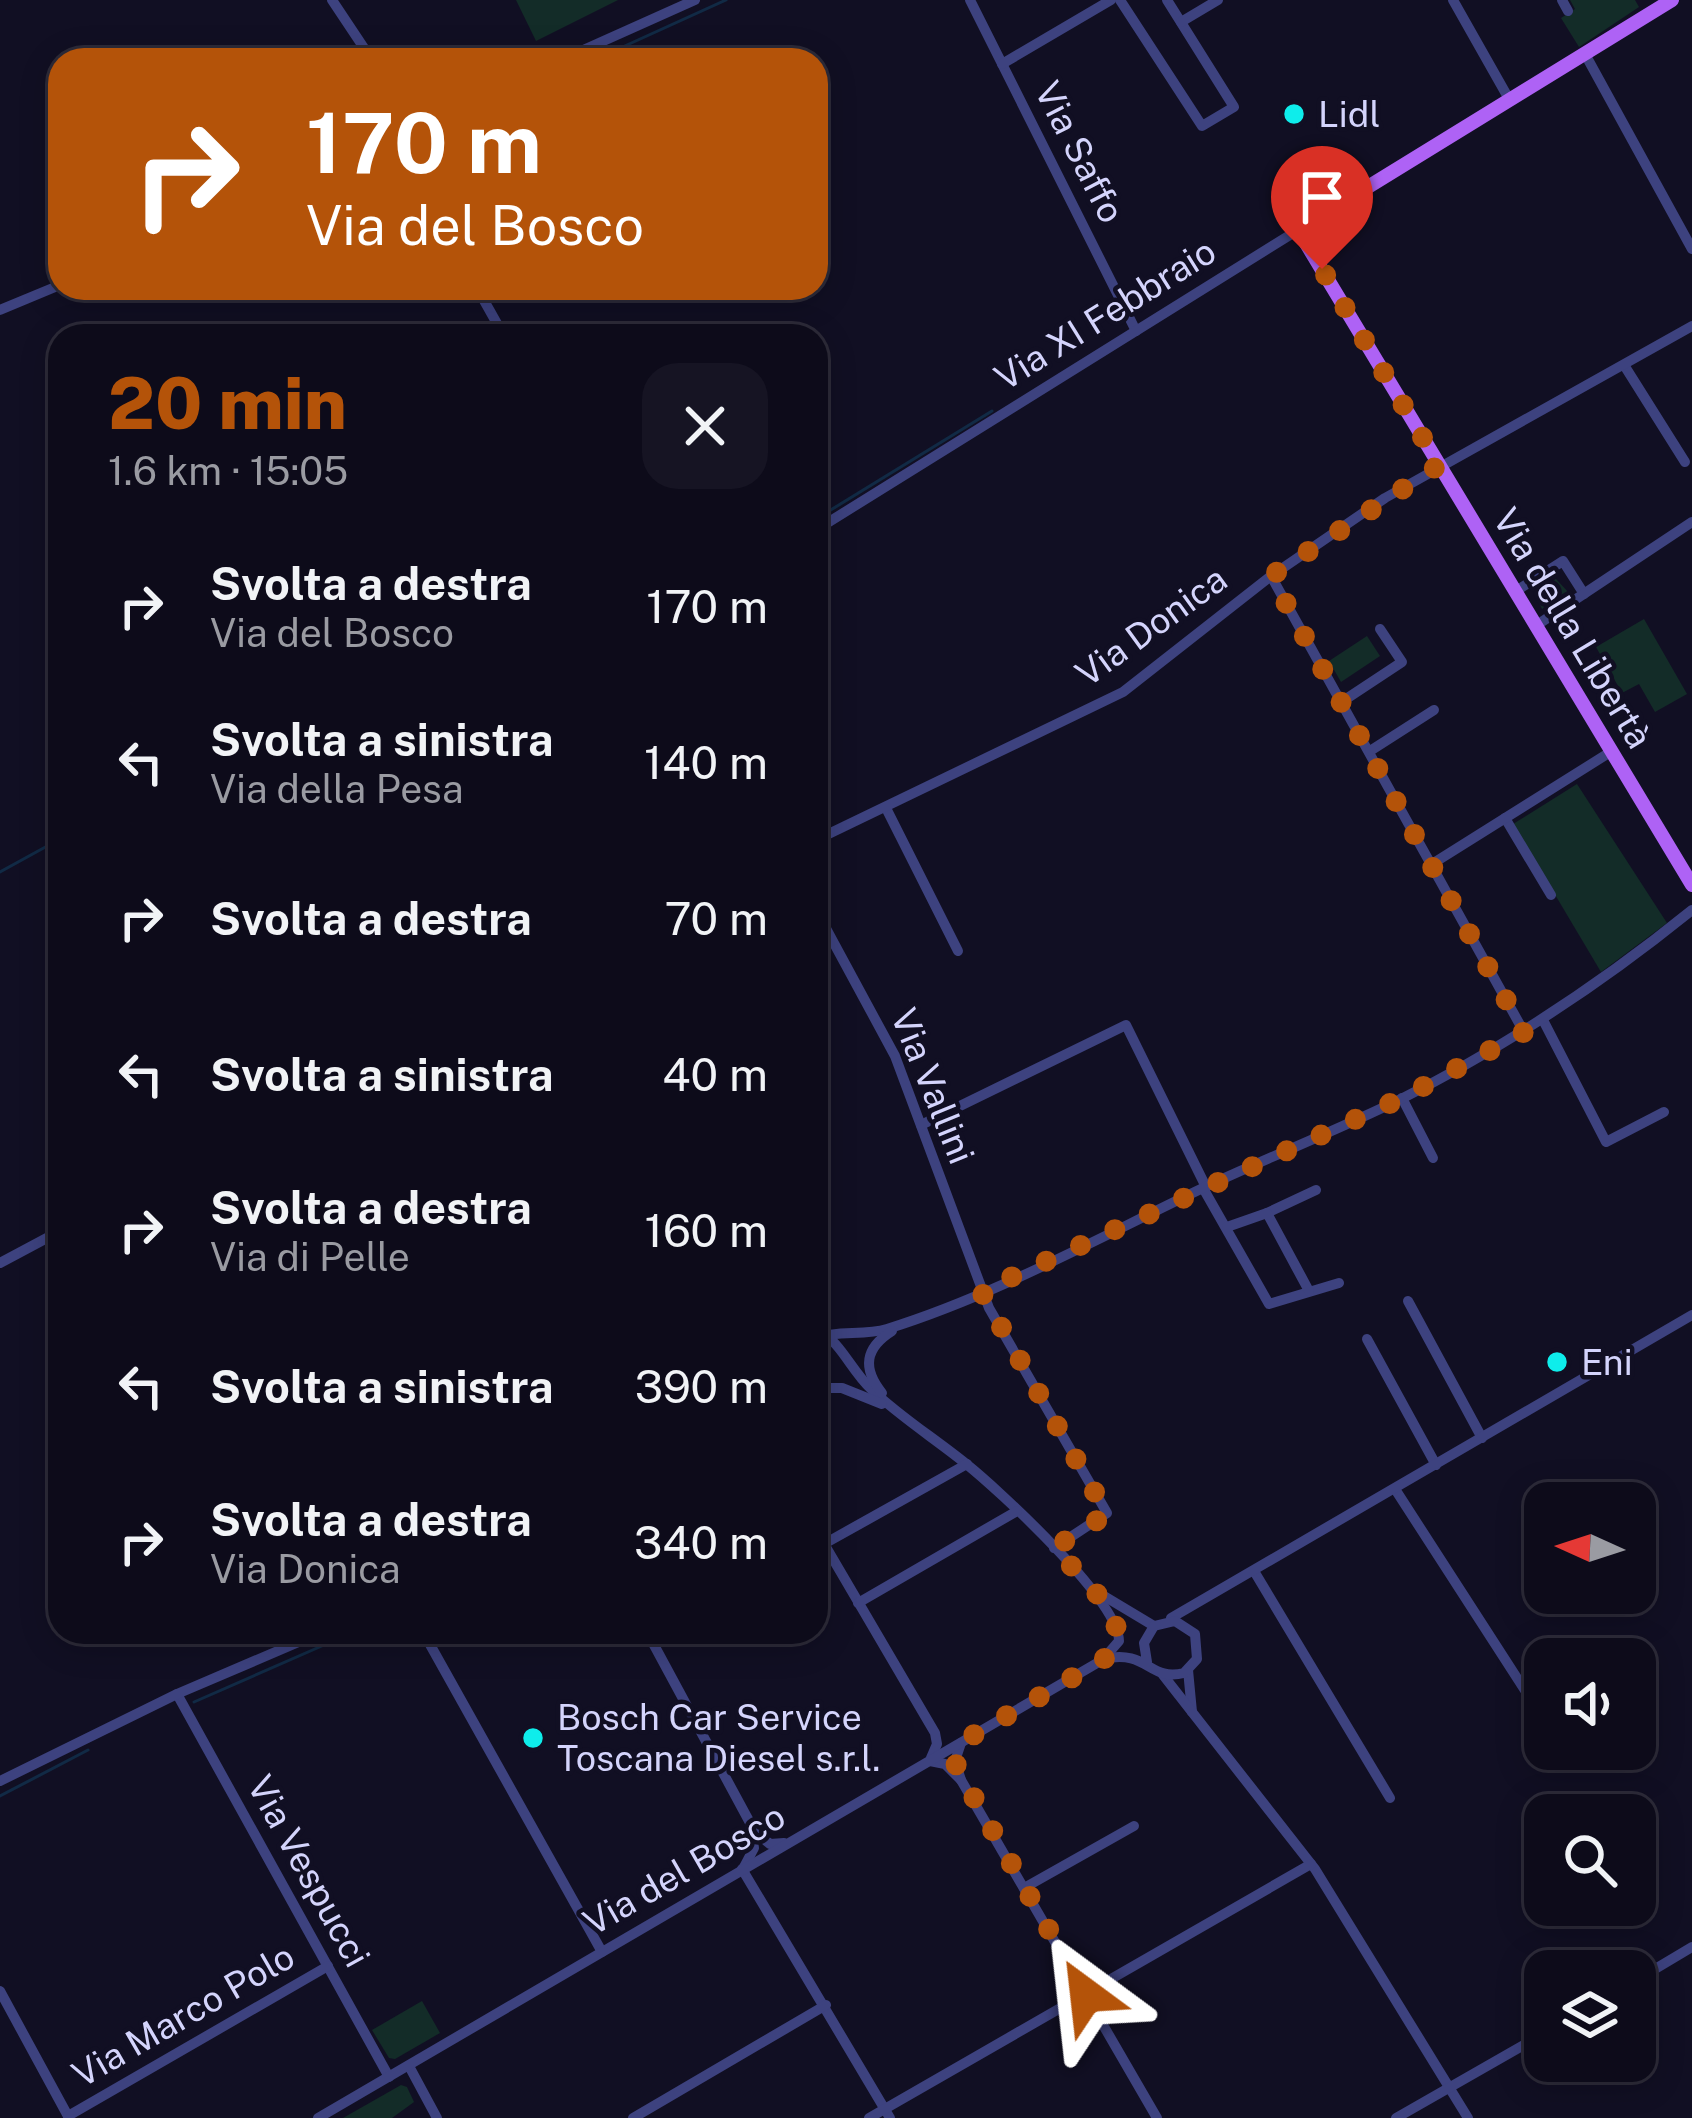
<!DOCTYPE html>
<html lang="it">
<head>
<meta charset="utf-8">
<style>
  body { margin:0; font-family:"Public Sans",sans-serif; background:#161423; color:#f1f3f6; height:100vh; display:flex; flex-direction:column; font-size:45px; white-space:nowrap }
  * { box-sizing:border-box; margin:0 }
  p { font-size:39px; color:#9a9ba2 }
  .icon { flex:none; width:66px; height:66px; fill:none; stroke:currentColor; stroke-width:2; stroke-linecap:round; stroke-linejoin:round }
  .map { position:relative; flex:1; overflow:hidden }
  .side { position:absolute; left:48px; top:324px; width:780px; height:1320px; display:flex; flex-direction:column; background:#0d0b1a; border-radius:36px; box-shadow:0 6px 30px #0003,0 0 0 3px #2d2b39 }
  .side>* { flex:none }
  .top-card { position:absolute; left:48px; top:48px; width:780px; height:252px; border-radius:36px; box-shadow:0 6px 30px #0003,0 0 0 3px #2d2b39; background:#b45309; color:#fff; overflow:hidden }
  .needle { width:78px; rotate:273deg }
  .tools { position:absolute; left:1524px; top:1482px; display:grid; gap:24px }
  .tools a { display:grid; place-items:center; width:132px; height:132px; border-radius:24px; background:#0d0b1a; box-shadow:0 6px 30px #0003,0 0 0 3px #2d2b39; font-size:60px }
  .pin { position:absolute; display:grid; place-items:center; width:102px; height:102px; color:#fff; margin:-123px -51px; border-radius:50% 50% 50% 0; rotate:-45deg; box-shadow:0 0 12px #0007 }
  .pin .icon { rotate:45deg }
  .me { position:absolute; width:132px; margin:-66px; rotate:330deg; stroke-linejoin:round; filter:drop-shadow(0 0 9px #0008) }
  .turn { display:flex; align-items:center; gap:42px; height:252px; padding:0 60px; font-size:54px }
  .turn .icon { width:156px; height:156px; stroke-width:2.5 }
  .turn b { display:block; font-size:84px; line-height:102px }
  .round { display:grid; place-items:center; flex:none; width:126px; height:126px; border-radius:36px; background:#161423 }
  .headline { display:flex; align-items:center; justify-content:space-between; height:204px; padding:0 60px }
  h1 { font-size:72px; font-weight:800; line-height:90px; color:#b45309 }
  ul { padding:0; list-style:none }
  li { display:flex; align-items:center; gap:36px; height:156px; padding:0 60px }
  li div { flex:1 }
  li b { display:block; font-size:45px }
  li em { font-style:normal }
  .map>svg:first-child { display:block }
  .green { fill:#132c28 }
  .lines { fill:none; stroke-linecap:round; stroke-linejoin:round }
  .stream { stroke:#112a45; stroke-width:3 }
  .minor { stroke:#3d427f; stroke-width:10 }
  .major { stroke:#ae62f5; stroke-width:14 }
  .route { stroke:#b45309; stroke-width:21; stroke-dasharray:0 37.8 }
  .poi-dot { fill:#0eedeb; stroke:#110f23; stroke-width:4.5 }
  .labels { text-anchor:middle; stroke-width:9; stroke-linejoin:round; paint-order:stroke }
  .poi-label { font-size:36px; fill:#d4d4fc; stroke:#110f23; text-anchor:start }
  .street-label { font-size:36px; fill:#d4d4fc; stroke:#110f23 }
</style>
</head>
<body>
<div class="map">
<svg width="1692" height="2118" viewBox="0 0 1692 2118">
  <rect width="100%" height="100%" fill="#110f23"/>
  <g class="green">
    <polygon points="516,0 618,0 536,41"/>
    <polygon points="1570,0 1635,0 1639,7 1579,47 1561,18 1575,9"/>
    <polygon points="1556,579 1569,593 1542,609 1534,592"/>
    <polygon points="1644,619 1687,694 1655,712 1639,684 1622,693 1596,647"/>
    <polygon points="1367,636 1380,656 1341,682 1329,661"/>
    <polygon points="1577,784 1667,923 1601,972 1513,824"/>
    <polygon points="422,2001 440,2033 395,2059 389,2058 372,2030"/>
    <polygon points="401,2085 407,2087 414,2102 392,2118 343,2118"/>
  </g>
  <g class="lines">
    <g class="stream">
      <polyline points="594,60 726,0"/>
      <polyline points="816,519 992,411"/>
      <polyline points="0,872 60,839"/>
      <polyline points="194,1702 340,1638"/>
      <polyline points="0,1796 88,1750"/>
    </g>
    <g class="minor">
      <polyline points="332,0 372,60"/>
      <polyline points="970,0 1136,331"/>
      <polyline points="1120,0 1202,126 1234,107 1167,0"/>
      <polyline points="1453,0 1509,99"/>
      <polyline points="1562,0 1568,11"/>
      <polyline points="1181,22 1218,0"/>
      <polyline points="1585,54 1692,249"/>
      <polyline points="561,60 695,0"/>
      <polyline points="1002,64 1111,0"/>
      <polyline points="477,288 504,336"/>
      <polyline points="0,310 60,285"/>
      <polyline points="1624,365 1685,462"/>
      <polyline points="816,530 1298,230"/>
      <polyline points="1271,576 1524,1032"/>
      <polyline points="1516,591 1563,561 1584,594"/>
      <polyline points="1537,625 1692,522"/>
      <polyline points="1343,701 1402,662 1380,629"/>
      <polyline points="1370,751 1434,710"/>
      <polyline points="886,808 958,951"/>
      <polyline points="1505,818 1551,895"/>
      <polyline points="816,840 1123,692 1271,576 1385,498 1692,326"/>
      <polyline points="1432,864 1612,751"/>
      <polyline points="816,910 895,1056 989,1308 1107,1513 1054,1548"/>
      <polyline points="1543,1020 1606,1142 1664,1112"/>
      <polyline points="1402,1098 1433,1158"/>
      <polyline points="921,1125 1126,1025 1206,1187"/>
      <polyline points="1203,1188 1269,1304 1339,1283"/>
      <polyline points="1267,1213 1316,1190"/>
      <polyline points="1227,1227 1267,1213 1309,1291"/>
      <polyline points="0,1263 60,1231"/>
      <polyline points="1408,1301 1482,1438"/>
      <path d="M816,1328c26,15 34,41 55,61 28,27 63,49 94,74 34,27 154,138 154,178l-13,15"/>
      <path d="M816,1338c22,-8 48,-2 71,-9 109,-34 213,-92 316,-141 66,-31 135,-58 200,-90 104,-52 199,-115 289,-188"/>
      <polyline points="1367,1339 1436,1465"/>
      <polyline points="816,1388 842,1388 882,1404"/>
      <path d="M882,1393c-20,-25 -17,-45 10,-62"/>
      <polyline points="1395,1489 1539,1712"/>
      <polyline points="816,1530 935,1733 937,1744 931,1758"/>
      <polyline points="824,1544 967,1464"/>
      <polyline points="1254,1571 1390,1798"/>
      <polyline points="1104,1596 1154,1626"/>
      <polyline points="858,1603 1017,1511"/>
      <polyline points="1171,1618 1692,1315"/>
      <polyline points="423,1632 602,1952"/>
      <polyline points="647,1632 755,1832 770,1844 784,1843"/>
      <polyline points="1188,1670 1192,1712"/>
      <polyline points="1163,1675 1315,1869 1468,2118"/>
      <polyline points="177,1694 389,2077"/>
      <polyline points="930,1761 945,1764 961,1780 955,1761 961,1743"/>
      <polyline points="961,1780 1157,2118"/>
      <polyline points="0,1781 177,1694 322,1632"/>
      <polyline points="744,1867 754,1848 751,1829"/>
      <polyline points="742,1869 890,2118"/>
      <polyline points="1024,1888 1134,1826"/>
      <polyline points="1635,1981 1692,1947"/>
      <polyline points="0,1991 69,2118"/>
      <polyline points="409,2066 437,2118"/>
      <polyline points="68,2116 328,1966"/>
      <path d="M318,2118l786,-459c44,-10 45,23 80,14l13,-14 -2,-25 -20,-13 -21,5 -10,17 3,19"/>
      <polyline points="633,2118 826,2005"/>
      <polyline points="869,2118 1311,1864"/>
      <polyline points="1396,2118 1545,2033"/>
    </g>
    <polyline class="major" points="1672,0 1298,230 1692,885"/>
  </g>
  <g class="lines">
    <path class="route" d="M1086,1995l-130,-229 2,-18 7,-8 139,-81 15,-18c-2,-35 -42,-68 -65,-93l53,-34 -126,-223 421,-193 122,-66 -253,-456 168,-111 -117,-196"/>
  </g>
  <g class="poi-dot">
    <circle cx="1294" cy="114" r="12"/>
    <circle cx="1557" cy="1362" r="12"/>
    <circle cx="533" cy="1738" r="12"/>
  </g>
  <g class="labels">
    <g class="poi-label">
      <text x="1318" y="127">Lidl</text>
      <text x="1581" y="1375">Eni</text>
      <text x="557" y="1730">Bosch Car Service<tspan x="557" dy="41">Toscana Diesel s.r.l.</tspan></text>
    </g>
    <g class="street-label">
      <text transform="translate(1080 152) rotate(63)" y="13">Via Saffo</text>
      <text transform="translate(1105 314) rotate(-32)" y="13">Via XI Febbraio</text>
      <text transform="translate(1151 626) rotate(-36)" y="13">Via Donica</text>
      <text transform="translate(1573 628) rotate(59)" y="13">Via della Libertà</text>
      <text transform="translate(933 1086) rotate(68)" y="13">Via Vallini</text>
      <text transform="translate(684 1869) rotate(-30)" y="13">Via del Bosco</text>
      <text transform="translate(309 1871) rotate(61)" y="13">Via Vespucci</text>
      <text transform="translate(183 2015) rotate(-30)" y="13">Via Marco Polo</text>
    </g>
  </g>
</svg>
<div class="tools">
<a><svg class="needle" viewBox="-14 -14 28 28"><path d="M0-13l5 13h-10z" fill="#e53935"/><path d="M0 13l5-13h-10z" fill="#9a9ba2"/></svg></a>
<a><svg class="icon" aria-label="sound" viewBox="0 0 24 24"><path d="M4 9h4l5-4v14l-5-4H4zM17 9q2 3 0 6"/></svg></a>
<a><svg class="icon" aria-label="search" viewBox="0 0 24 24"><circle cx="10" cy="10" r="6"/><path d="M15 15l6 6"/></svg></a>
<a><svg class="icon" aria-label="layers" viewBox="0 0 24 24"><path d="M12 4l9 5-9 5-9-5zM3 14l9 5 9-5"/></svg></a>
</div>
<div class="pin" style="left:1322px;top:269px;background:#d93025"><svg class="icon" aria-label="arrive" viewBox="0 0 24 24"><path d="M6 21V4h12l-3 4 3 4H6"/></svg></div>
<svg class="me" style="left:1086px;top:1995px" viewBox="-20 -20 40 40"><path d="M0-17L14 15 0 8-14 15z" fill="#b45309" stroke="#fff" stroke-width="4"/></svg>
<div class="top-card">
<div class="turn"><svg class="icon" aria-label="right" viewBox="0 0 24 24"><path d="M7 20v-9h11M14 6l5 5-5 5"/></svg><div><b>170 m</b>Via del Bosco</div></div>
</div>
<section class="side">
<div class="headline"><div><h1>20 min</h1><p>1.6 km · 15:05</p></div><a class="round"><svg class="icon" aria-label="close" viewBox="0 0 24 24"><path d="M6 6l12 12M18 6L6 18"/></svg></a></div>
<ul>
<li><svg class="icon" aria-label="right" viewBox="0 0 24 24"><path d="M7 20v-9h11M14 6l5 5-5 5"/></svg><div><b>Svolta a destra</b><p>Via del Bosco</p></div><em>170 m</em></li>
<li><svg class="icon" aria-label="left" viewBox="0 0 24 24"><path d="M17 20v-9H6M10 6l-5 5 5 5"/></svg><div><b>Svolta a sinistra</b><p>Via della Pesa</p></div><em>140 m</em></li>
<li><svg class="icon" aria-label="right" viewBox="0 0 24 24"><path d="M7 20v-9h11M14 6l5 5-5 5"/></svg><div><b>Svolta a destra</b></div><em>70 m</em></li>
<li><svg class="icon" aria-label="left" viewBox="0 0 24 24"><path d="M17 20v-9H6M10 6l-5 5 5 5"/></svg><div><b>Svolta a sinistra</b></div><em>40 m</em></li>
<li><svg class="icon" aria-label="right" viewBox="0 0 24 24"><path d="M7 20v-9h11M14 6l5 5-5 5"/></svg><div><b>Svolta a destra</b><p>Via di Pelle</p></div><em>160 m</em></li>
<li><svg class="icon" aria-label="left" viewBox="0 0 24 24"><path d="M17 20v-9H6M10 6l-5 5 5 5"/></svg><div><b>Svolta a sinistra</b></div><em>390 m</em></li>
<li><svg class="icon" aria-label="right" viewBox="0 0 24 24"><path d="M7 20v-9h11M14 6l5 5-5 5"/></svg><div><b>Svolta a destra</b><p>Via Donica</p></div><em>340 m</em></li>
</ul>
</section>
</div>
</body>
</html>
